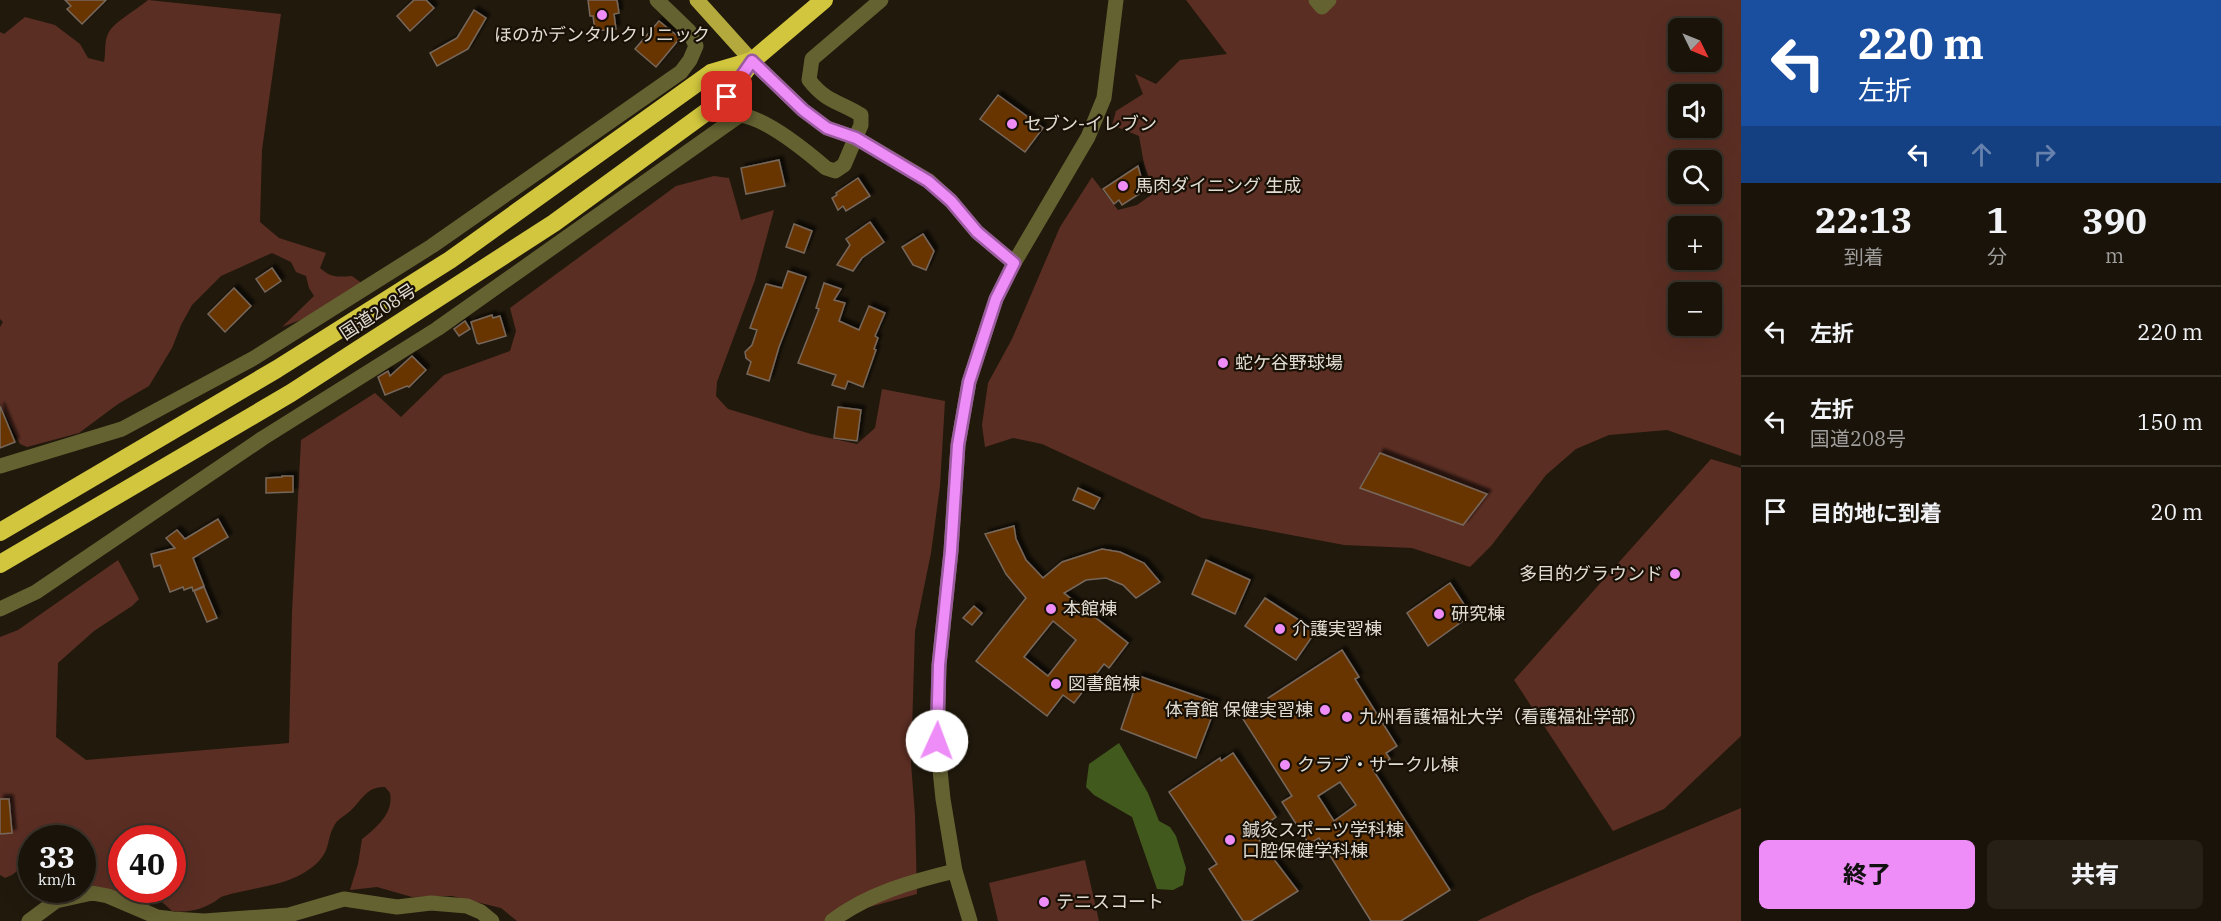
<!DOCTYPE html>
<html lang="ja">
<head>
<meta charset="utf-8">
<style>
  body { margin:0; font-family:"IBM Plex Serif","Noto Sans JP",serif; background:#262017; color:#f1f3f6; height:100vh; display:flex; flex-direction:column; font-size:22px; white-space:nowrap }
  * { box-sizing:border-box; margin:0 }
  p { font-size:20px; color:#9f9e9c }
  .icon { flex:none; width:33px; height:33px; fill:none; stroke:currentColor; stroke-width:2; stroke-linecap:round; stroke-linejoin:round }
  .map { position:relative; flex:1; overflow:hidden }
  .sheet { display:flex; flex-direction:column; background:#191309; width:480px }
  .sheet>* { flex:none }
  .banner { background:#1a4fa0; color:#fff; overflow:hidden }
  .needle { width:39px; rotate:133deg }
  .fabs { position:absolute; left:1668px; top:18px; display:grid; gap:12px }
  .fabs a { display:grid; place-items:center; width:54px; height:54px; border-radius:9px; background:#191309; box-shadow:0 6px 24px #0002,0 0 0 2px #37322a; font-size:30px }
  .speed { position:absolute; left:18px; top:825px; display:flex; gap:12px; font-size:30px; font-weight:700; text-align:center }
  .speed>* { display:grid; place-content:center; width:78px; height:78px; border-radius:50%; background:#191309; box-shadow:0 6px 24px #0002,0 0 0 2px #37322a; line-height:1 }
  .speed small { font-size:15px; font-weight:400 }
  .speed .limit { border:9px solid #d22; background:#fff; color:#111 }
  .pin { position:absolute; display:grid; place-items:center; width:51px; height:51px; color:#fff; margin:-26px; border-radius:12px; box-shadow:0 3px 9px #0006 }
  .me { position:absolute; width:66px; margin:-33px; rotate:2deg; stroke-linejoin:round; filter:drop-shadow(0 0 4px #0008) }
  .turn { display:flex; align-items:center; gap:21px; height:126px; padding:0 18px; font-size:27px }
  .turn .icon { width:78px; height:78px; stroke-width:2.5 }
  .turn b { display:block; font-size:42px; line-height:51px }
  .lanes { display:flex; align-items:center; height:57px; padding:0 18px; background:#0003; justify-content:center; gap:30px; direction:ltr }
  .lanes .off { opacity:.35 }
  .eta { display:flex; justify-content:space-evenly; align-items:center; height:102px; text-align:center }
  .eta b { font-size:36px; font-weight:800; line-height:42px }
  .primary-button { display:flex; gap:12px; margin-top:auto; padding:12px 18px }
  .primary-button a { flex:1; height:69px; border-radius:9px; background:#ee8cf8; color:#111; font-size:24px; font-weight:800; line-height:69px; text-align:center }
  .primary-button a+a { background:#262017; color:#f1f3f6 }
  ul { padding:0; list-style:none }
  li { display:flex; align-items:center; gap:18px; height:90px; padding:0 18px; border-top:2px solid #37322a }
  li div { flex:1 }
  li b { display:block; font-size:22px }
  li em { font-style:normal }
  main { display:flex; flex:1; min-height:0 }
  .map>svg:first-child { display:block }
  .green { fill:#5b2e23; fill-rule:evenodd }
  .water { fill:#41591c }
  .building { fill:#683603; stroke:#77675c; stroke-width:1.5; fill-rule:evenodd; filter:url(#shadow) }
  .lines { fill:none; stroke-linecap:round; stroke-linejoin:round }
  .minor { stroke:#656232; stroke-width:15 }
  .major { stroke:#b3a93c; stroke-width:15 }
  .highway { stroke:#d1c63d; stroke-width:18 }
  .route-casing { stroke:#9b5ba1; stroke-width:15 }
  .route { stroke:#ee8cf8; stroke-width:10 }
  .poi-dot { fill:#ee8cf8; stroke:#181005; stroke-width:2 }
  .labels { text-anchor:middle; stroke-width:4.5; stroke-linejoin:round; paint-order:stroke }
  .poi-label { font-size:18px; fill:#e1dcd3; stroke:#181005; text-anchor:start }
  .street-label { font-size:18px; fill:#e1dcd3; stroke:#181005 }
</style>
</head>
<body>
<main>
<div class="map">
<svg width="1741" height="921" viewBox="0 0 1741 921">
  <defs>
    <filter id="shadow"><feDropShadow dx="4" dy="-4" stdDeviation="1.5" flood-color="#0009"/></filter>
  </defs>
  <rect width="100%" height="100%" fill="#21190c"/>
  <g class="green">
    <path d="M148,0l133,14 -19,136 -2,72 19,16 47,15 -6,15c11,10 18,9 32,8l11,8 -60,35 -21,8 32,-31 -5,-8 -3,-12 -10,-4 -5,-10 -19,-9 -51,23 -29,29 -11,20 -9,23 -23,38 -31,18 -39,29 -52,14 -7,-3 -20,-40v-77l3,-5 -3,-3v-287l4,2 21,-17 30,8 25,19 8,14 16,4c2,-8 0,-21 4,-28 4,-11 30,-25 40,-34z"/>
    <path d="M1186,0h555v456l-74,-26 -58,5 -33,14 -30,26 -55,71 -21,21 -58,-19 -68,-3 -142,-27 -160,-74 -29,-6 -28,9 -3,-22 6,-42 24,-44 48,-112 32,-50 26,33 19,-5 17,-12 -10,-29 -5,-28 -27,-11 4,-14 27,-17 -8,-20 21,10 24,-24 47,-6zM1678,28h34v34h-34zM1678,94h34v34h-34zM1678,160h34v34h-34zM1678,226h34v34h-34zM1678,292h34v34h-34z"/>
    <path d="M714,176l15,2 12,42 33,-10 -19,70 -38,102 -1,14 12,13 83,25 46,10 18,-16 7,-39 63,12 -5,85 -9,67 -16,78 -4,132 4,52 2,79 -84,23 -7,4h-309l-16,-13 -49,-12 -40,1 -35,-10 -27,3 8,-26 4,-25c14,-11 32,-26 28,-46l-5,-6c-19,-1 -24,15 -36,25 -7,6 -12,7 -16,16 -6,12 -3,21 -14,33 -25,26 -64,25 -95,35 -5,1 -7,5 -12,7 -12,7 -26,10 -40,8l-19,-17h-38l-32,-12 -1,-44h-50l-1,30 -9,-1 -10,8 -7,3 -5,-3v-238l18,-7 100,-70 21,39 -7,7 -38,25 -36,32 -2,74 30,23 203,-17 3,-131 9,-172 74,-47 26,24 43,-42 66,-24 6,-20 -6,-23 166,-122zM122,838h50v52h-50z"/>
    <polygon points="1711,459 1741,468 1741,736 1664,809 1613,831 1514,680"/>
    <polygon points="1741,808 1741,921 1477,921 1530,896"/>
    <polygon points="1085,860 1099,921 998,921 989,883"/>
  </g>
  <polygon class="water" points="1119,743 1148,793 1159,821 1170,827 1176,836 1186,868 1183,885 1173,890 1157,889 1132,817 1094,795 1086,787 1089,764"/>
  <g class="building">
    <polygon points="65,0 106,0 82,24 67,9 71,6"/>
    <polygon points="414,0 426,0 434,8 410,31 397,16"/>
    <polygon points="588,0 617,0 619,13 614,14 616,29 595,31 593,16 590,16"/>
    <polygon points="474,10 486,18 468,49 437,66 430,53 457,38"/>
    <polygon points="659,21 680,38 656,67 635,49"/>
    <polygon points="998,95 1043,128 1025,152 980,119"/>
    <polygon points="779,160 785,186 746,194 741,168"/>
    <polygon points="1138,166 1144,188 1136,189 1139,194 1122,205 1119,200 1114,204 1103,189"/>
    <polygon points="858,178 870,196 846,211 843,206 838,210 832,198 837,195 836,193"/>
    <polygon points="870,222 884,242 862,258 853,271 837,265 850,245 846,239"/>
    <polygon points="794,224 812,231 804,253 786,247"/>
    <polygon points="923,234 934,251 926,270 913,265 902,247"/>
    <polygon points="272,268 281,281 265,292 256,279"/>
    <polygon points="788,271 806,277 779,347 769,381 747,374 751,362 746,358 745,352 752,345 757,330 750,328 766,284 782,288"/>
    <polygon points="824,283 841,289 834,300 845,303 839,321 859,330 869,306 885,313 875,336 878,338 874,349 876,350 863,387 848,381 845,389 832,385 836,375 798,363 819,309 816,308"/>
    <polygon points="234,288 251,306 225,332 208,314"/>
    <polygon points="492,315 493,318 500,316 506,336 479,344 477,343 471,322"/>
    <polygon points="465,321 470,329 459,336 454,329"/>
    <polygon points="412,356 426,370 409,387 407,386 385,395 378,377 388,371 390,376"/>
    <polygon points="0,406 15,442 0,448"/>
    <polygon points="838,407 861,410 857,441 834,438"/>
    <polygon points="1380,453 1487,494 1463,525 1360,488"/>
    <polygon points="282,476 293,476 293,492 266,493 266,478 282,477"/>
    <polygon points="1078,488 1100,498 1094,509 1073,500"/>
    <polygon points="218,519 228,537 193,558 204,586 193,591 192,587 184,590 183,587 170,592 160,565 154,567 151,554 175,548 166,538 177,530 185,539"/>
    <path d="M1014,526l2,13 10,21 17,18 19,-16 40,-13 18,3 24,11 16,19 -24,16 -13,-13 -17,-7 -20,2 -22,13 64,50 -19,25 -5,-4 -30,39 -11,-8 -16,21 -71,-55 50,-63 -20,-24 -21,-40zM1053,621l23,19 -28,36 -24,-19z"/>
    <polygon points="1206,560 1250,580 1235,614 1192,594"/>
    <polygon points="1450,583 1471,615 1428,646 1407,613"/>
    <polygon points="204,587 217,618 207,622 194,591"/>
    <polygon points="1265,598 1316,631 1296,660 1245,626"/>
    <polygon points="974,606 982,613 972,625 963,618"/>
    <path d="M1342,650l17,27 -4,2 42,67 -11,7 4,6 -17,11 77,120 -49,31h-30l-52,-83 -10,6 -27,-42 10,-6 -49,-77 27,-17 -2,-4zM1340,782l16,23 -22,16 -16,-25z"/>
    <polygon points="1139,676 1217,703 1196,758 1121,729"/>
    <polygon points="1233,753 1276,817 1254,833 1298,891 1251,921 1243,921 1209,869 1217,864 1169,792 1220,758 1221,761"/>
    <polygon points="0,799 9,799 12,833 0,834"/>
  </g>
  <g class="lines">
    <g class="minor">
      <polyline points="1316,0 1322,7 1329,0"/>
      <polyline points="752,61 803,110 827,128 856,138 929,181 951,201 977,232 1014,263"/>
      <polyline points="0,466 122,429 254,358 432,246 681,72 690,60 696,46 689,31 657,0"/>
      <path d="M0,609l36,-17 227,-154 174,-109 303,-214c26,3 65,35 86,53l9,3 9,-6 17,-40v-10c-22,-14 -34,-12 -52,-35l3,-21 69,-59"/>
      <polyline points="29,921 56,901 92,893 108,896 157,917 173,919 204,921 289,915 344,899 397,907 431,903 467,906 481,912 492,921"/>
      <path d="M832,921c35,-27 81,-40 123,-50"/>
      <polyline points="970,921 955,871 943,799 937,741 939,665 951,551 958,445 969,382 996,299 1014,263 1088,137 1104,98 1116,0"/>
    </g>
    <polyline class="major" points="697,0 752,61"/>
    <g class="highway">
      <polyline points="0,532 277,369 450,260 711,73 752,61"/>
      <polyline points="0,564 291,393 554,223 727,97 752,61 824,0"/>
    </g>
  </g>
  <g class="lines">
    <g class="route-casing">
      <polyline id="route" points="727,97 752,61 803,110 827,128 856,138 928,181 951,201 977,232 1014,263 996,299 969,382 958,445 951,551 939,665 937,741"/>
    </g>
    <use href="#route" class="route"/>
  </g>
  <g class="poi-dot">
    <circle cx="602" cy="15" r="6"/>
    <circle cx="1012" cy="124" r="6"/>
    <circle cx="1123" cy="186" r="6"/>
    <circle cx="1223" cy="363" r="6"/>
    <circle cx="1675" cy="574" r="6"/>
    <circle cx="1051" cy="609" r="6"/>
    <circle cx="1439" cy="614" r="6"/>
    <circle cx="1280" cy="629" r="6"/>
    <circle cx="1056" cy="684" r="6"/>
    <circle cx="1325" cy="710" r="6"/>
    <circle cx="1347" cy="717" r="6"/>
    <circle cx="1285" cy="765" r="6"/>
    <circle cx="1230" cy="840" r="6"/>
    <circle cx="1044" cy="902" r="6"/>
  </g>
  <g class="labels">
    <g class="poi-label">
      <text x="602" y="41" text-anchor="middle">ほのかデンタルクリニック</text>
      <text x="1024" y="130">セブン-イレブン</text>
      <text x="1135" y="192">馬肉ダイニング 生成</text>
      <text x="1235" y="369">蛇ケ谷野球場</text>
      <text x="1663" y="580" text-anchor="end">多目的グラウンド</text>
      <text x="1063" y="615">本館棟</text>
      <text x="1451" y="620">研究棟</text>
      <text x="1292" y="635">介護実習棟</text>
      <text x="1068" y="690">図書館棟</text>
      <text x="1313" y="716" text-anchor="end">体育館 保健実習棟</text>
      <text x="1359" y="723">九州看護福祉大学（看護福祉学部）</text>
      <text x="1297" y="771">クラブ・サークル棟</text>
      <text x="1242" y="836">鍼灸スポーツ学科棟<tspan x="1242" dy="21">口腔保健学科棟</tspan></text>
      <text x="1056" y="908">テニスコート</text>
    </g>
    <g class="street-label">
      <text transform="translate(378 312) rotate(-33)" y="6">国道208号</text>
    </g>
  </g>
</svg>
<div class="fabs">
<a><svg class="needle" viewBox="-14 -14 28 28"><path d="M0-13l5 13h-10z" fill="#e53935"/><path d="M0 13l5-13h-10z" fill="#9f9e9c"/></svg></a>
<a><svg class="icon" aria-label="sound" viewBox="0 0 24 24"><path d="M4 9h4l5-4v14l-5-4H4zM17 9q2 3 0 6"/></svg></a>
<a><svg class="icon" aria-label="search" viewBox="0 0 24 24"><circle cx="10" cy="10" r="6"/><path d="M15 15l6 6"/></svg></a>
<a>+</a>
<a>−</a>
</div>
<div class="speed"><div>33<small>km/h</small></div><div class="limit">40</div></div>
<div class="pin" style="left:727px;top:97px;background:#d93025"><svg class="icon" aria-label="arrive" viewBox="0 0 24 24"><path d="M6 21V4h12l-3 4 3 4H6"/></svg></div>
<svg class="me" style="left:937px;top:741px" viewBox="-20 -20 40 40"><circle r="19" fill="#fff"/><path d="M0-13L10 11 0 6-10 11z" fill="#ee8cf8"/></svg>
</div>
<section class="sheet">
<div class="banner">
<div class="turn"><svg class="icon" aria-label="left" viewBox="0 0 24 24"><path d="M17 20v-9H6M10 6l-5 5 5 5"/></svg><div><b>220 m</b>左折</div></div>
<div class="lanes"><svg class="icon" aria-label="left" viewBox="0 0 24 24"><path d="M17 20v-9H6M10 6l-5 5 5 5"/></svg><svg class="icon off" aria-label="ahead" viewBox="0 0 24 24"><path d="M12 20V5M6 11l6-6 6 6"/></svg><svg class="icon off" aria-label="right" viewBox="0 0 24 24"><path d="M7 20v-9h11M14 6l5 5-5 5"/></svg></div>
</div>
<div class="eta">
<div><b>22:13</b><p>到着</p></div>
<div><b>1</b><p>分</p></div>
<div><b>390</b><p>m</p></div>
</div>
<ul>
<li><svg class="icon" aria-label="left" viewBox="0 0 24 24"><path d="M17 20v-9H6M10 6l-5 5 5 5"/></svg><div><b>左折</b></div><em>220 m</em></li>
<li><svg class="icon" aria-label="left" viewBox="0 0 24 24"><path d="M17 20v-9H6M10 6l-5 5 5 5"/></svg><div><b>左折</b><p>国道208号</p></div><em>150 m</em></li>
<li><svg class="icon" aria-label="arrive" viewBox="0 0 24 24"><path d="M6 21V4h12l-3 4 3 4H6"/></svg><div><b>目的地に到着</b></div><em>20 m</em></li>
</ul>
<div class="primary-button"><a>終了</a><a>共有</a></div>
</section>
</main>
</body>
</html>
